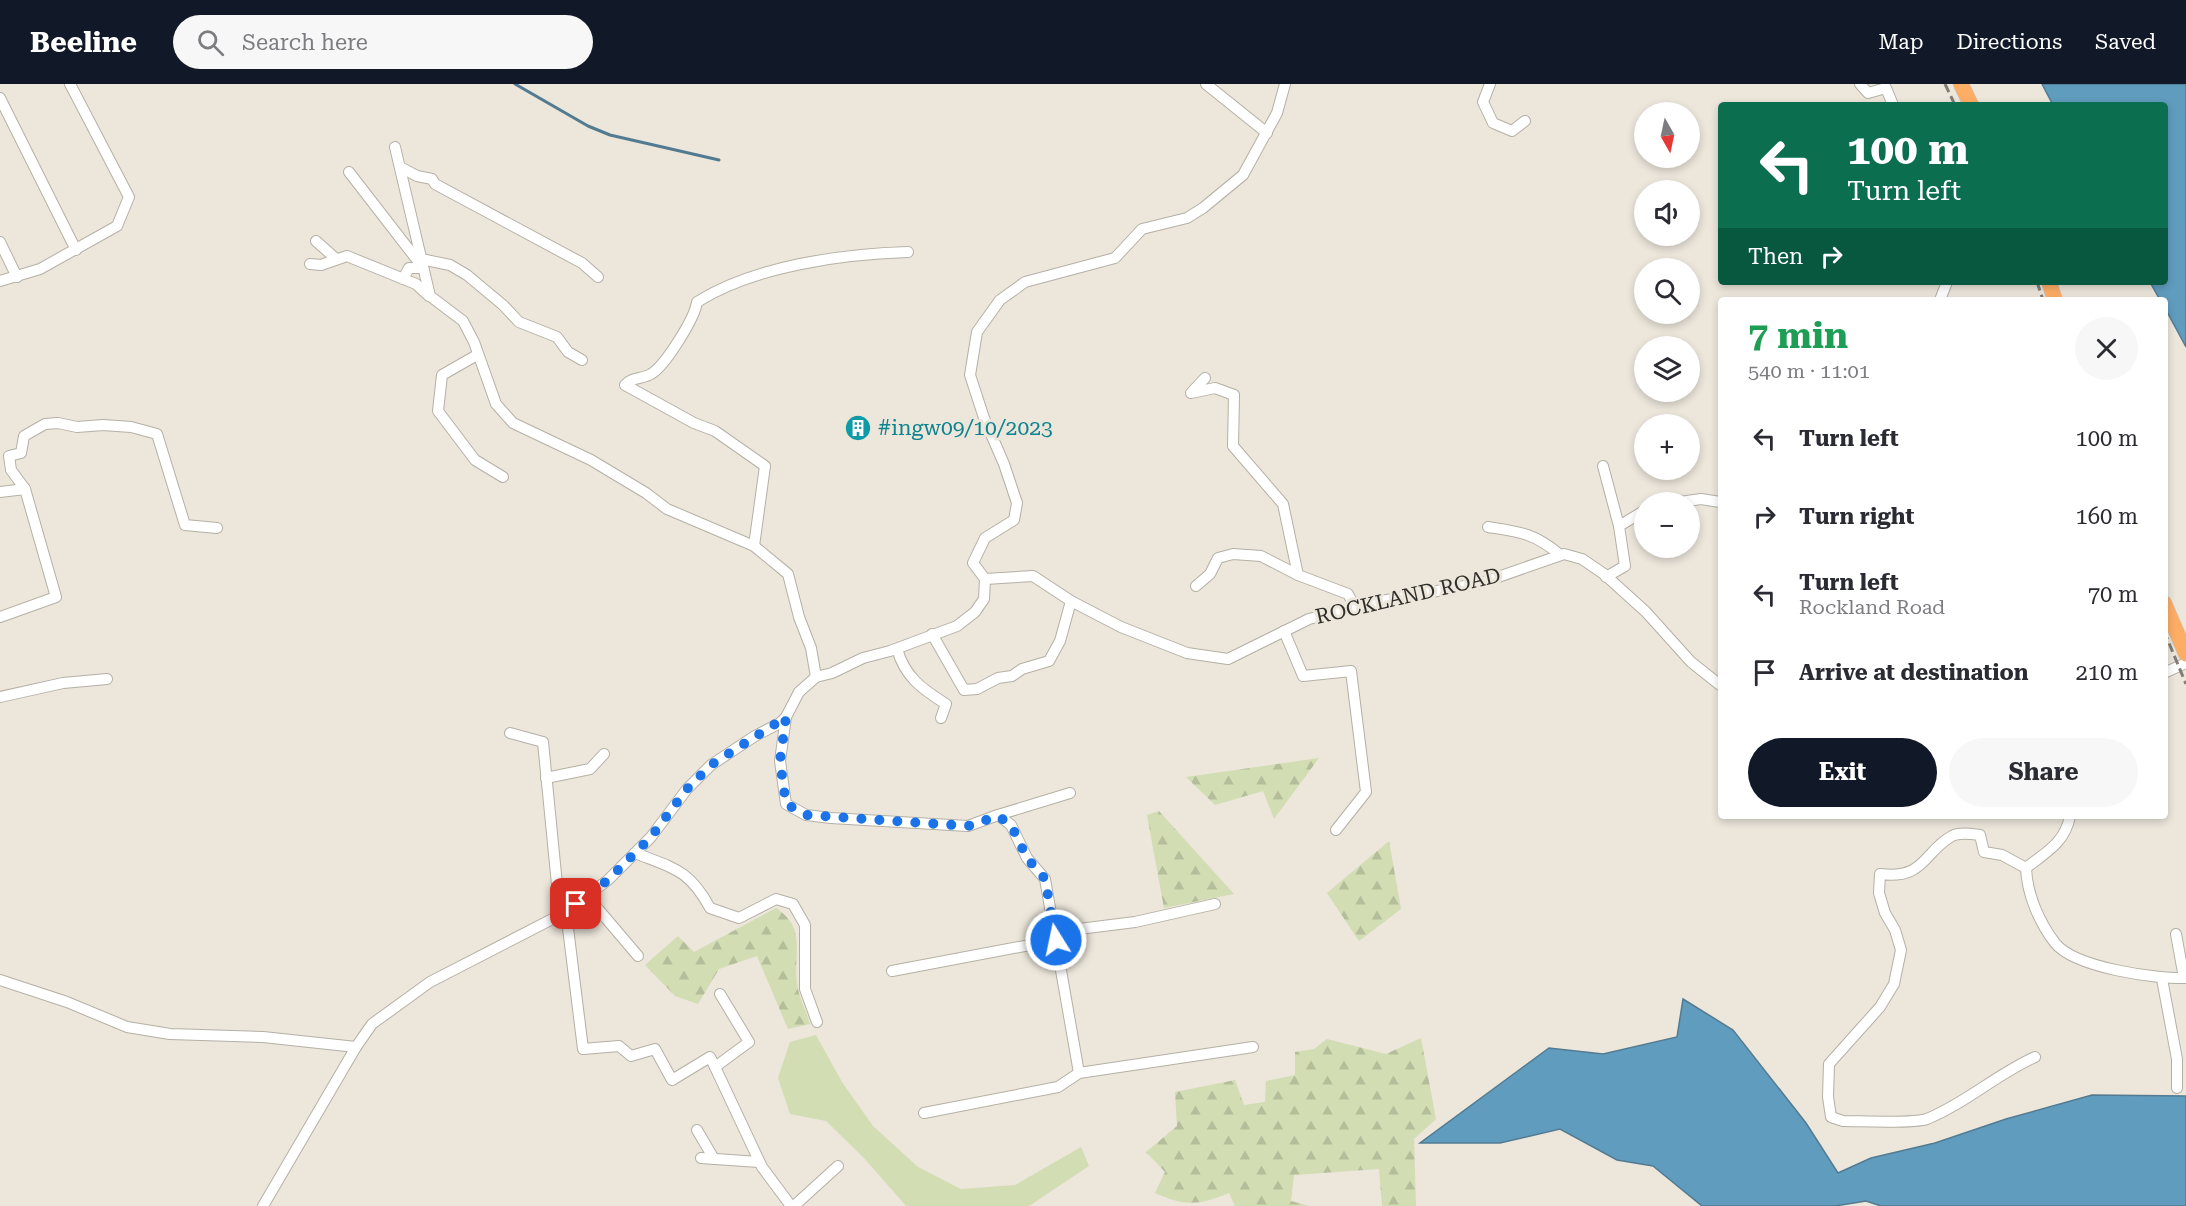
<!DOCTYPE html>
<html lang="en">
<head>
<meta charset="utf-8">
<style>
  body { margin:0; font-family:"Roboto Serif",serif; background:#f7f7f7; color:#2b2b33; height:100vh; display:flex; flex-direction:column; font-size:22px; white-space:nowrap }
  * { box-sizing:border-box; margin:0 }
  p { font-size:20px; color:#7c7c81 }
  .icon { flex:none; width:33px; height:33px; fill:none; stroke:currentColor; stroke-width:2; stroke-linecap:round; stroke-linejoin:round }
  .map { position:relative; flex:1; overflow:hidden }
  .details { position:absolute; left:1718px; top:213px; width:450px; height:522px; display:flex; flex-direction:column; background:#fff; border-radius:6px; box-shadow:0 3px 9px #0003 }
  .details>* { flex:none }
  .banner { position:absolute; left:1718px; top:18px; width:450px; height:183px; border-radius:6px; box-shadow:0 3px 9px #0003; background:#0b6e4f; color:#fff; overflow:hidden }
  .needle { width:39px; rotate:171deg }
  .buttons { position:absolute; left:1634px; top:18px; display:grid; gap:12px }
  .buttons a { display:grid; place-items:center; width:66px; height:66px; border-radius:50%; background:#fff; box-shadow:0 3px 9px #0003; font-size:30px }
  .pin { position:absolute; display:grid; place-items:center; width:51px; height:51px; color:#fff; margin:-26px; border-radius:12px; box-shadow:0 3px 9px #0006 }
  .me { position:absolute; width:66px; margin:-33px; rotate:350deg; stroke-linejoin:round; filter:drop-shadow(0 0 4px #0008) }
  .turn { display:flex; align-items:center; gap:21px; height:126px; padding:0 30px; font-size:27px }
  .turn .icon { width:78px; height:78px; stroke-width:2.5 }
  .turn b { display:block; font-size:42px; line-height:51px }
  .then { display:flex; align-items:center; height:57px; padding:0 30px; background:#0003; gap:12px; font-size:22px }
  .round { display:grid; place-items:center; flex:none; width:63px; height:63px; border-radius:32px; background:#f7f7f7 }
  .overview { display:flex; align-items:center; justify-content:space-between; height:102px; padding:0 30px }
  h1 { font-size:36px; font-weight:700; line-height:45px; color:#1e9e55 }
  .cta { display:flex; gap:12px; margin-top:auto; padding:12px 30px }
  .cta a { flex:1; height:69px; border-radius:36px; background:#111827; color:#fff; font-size:24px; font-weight:700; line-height:69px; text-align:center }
  .cta a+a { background:#f7f7f7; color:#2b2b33 }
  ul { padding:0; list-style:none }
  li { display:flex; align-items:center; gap:18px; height:78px; padding:0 30px }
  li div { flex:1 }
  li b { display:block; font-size:22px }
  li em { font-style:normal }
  header { display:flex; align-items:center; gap:36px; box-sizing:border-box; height:84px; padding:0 30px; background:#111827; color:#fff }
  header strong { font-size:28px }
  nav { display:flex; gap:33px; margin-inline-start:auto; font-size:21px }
  .search { width:420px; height:54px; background:#f7f7f7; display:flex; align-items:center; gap:15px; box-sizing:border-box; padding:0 21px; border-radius:33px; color:#7c7c81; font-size:22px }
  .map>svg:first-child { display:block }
  .grass { fill:#d2ddb3 }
  .forest { fill:url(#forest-firs) }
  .water { fill:#609cbe; stroke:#527b92; stroke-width:1.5 }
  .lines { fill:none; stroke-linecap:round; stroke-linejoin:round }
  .stream { stroke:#527b92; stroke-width:3 }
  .minor-casing { stroke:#b5b0a5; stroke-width:12 }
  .highway-casing { stroke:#c5c4c3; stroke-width:16 }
  .minor { stroke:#fff; stroke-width:10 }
  .highway { stroke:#fead65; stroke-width:15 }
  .rail { stroke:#817d76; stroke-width:3; stroke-dasharray:9 4.5; stroke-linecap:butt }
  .route { stroke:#1a73e8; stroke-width:10; stroke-dasharray:0 18 }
  .labels { text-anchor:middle; stroke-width:6; stroke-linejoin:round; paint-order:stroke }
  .culture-label { font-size:21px; fill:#0d838f; stroke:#ece6db; text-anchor:start }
  .street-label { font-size:21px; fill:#302e2a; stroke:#ece6db }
</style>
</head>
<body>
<header>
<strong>Beeline</strong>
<div class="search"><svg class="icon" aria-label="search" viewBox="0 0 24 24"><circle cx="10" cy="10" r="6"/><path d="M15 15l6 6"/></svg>Search here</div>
<nav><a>Map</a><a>Directions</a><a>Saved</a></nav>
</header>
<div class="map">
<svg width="2186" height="1122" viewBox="0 0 2186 1122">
  <defs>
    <pattern id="forest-firs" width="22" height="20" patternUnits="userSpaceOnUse" patternTransform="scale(1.5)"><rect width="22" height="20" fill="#d2ddb3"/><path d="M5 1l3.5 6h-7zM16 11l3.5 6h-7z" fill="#b5be9a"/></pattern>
  </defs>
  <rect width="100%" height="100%" fill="#ece6db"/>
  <polygon class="grass" points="816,951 842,998 873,1042 918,1083 961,1105 1015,1101 1081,1063 1089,1082 1029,1122 906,1122 864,1074 826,1037 790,1030 778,994 790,958"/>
  <g class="forest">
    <polygon points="1319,674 1274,735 1263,707 1215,721 1186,693"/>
    <polygon points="1159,727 1234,810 1164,824 1147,731"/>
    <polygon points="1389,757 1401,825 1359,857 1327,809"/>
    <path d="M776,824c31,20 17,45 21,76 2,13 9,27 13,40l-22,5 -31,-73 -38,13 -21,35 -23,-8 -30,-31 33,-29 16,16z"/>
    <path d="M1421,954l15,81 -22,20 2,67h-34l-3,-37 -85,6 -3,26 18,5h-74l-6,-13c-32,13 -44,13 -74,0l10,-21 -19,-20 31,-26 -2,-34 60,-12 9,25 21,-3 1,-21 29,-6v-23l19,-3 13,-10 59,15z"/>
  </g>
  <g class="water">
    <polygon points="2042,0 2186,0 2186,263 2165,224 2164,216 2160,216 2150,198 2164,198 2164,21 2053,21"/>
    <polygon points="1683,915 1733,946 1806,1039 1838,1089 1871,1074 1935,1059 2006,1035 2092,1011 2186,1012 2186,1122 1881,1122 1866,1117 1835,1122 1702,1122 1653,1082 1617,1076 1560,1045 1500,1059 1420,1059 1549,964 1603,970 1677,953"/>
  </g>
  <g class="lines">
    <polyline class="stream" points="515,0 588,42 610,51 719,76"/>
    <g class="minor-casing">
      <g id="minor">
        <polyline points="1206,0 1267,49"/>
        <polyline points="1490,0 1483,18 1493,39 1512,47 1525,37"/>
        <polyline points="1860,0 1868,9 1886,4 1893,21"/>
        <polyline points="0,14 76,166"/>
        <polyline points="395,63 430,212 463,237 474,258 496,320 513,339 591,376 646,409 667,425 754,462 788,490 799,533 811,564 816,593"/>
        <polyline points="400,83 417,92 432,95 435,100 582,179 598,193"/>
        <polyline points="349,88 421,181"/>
        <polyline points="316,157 335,174"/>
        <polyline points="0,158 17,193"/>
        <polyline points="421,175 450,181 467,191 503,221 519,238 557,253 568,268 582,276"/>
        <polyline points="310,180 321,181 347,172 416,200 429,212"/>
        <polyline points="403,195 409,184 423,184"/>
        <polyline points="0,197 40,185 117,142 129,113 70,0"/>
        <polyline points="1940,216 1947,198"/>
        <polyline points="477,271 442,291 438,327 475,376 503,393"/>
        <polyline points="1205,294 1191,309 1215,304 1234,311 1233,362 1283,420 1298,491"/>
        <polyline points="1603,382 1619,442 1625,482 1606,493"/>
        <polyline points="25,405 11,386 9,372 21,369 24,352 45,340 58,339 77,343 103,341 131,343 157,350 185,441 217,444"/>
        <polyline points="0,408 25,405 56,513 0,533"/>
        <polyline points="1680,418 1701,415 1720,418"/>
        <polyline points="1619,442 1644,427"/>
        <path d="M1488,443c32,5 46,6 71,27"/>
        <path d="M754,462l11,-80 -50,-35 -21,-8 -69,-38c6,-8 18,-6 26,-11 14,-8 44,-56 46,-72 57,-36 145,-48 211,-50"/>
        <polyline points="985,495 973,479 985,454 1014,436 1017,419 1004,380 984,334 970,291 977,248 1000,216 1025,198 1115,174 1142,145 1187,134 1203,124 1243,91 1277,29 1285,0"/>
        <polyline points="1196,502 1210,490 1218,474 1233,470 1261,472 1298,491 1348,510 1355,523"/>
        <polyline points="1284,547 1303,592 1351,587 1366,708 1336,746"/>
        <polyline points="932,550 964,606 977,605 998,594 1012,592 1022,585 1049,577 1060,557 1071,517"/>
        <path d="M897,565c8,28 25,40 49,55l-5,14"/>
        <polyline points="2164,589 2186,579"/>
        <polyline points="0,613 63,599 107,595"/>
        <polyline points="786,633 780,677 786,720 806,731 831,734 968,742 998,731 1011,741 1027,774 1045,795 1079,989"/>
        <polyline points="510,649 543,658 560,831"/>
        <polyline points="546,694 590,685 604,670"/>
        <polyline points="998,731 1070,709"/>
        <path d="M2070,732c-5,27 -24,36 -44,52 1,26 13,54 29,75 20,25 101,36 131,35"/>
        <path d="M635,769c38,15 54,16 75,55l29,10 37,-19 17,5 12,21v64l12,33"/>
        <path d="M2026,784l-24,-13 -18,-3 -4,-17c-8,-1 -21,-3 -28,1 -28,15 -27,44 -72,38l-1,19 6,20 10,17 6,20 -7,34 -14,23 -51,57 -1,33 3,20 12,4c17,0 70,3 84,-2 39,-16 70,-45 108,-62"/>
        <polyline points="587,812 638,872"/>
        <polyline points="566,828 583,965 619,962 631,972 655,965 672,996 710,973 715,983"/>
        <polyline points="1055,848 1135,838 1215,820"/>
        <polyline points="2176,850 2184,894"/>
        <polyline points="892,887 1056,856"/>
        <polyline points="2162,895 2177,975 2177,1004"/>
        <polyline points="0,896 67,918 127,943 170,950 263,953 356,963"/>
        <polyline points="720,910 749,958 715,983 762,1083 791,1122"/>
        <polyline points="924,1029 1058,1003 1079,989 1253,963 1079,989"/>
        <polyline points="697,1046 714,1075"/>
        <polyline points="701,1074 759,1078"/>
        <polyline points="263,1122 356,963 372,940 430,898 564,829 608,796 651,753 687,705 711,681 755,652 780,639 786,633 799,608 816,593 832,589 863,574 890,567 957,542 975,528 984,515 985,495 1033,492 1071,517 1121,543 1187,569 1228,575 1309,535 1376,518 1481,499 1564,470 1582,475 1604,490 1646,528 1691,578 1720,601"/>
        <polyline points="794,1122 838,1082"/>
      </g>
    </g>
    <g class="highway-casing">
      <g id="highway">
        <polyline points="1961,0 1971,21"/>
        <polyline points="2049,198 2055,216"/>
        <polyline points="2164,519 2186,570"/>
      </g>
    </g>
    <use href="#minor" class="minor"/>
    <use href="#highway" class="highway"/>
    <g class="rail">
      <polyline points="1945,0 1955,21"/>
      <polyline points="2037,198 2043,216"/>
      <polyline points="2164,547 2186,600"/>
    </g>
  </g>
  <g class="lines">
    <polyline class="route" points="576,820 608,796 651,753 687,705 711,681 786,633 780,677 786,720 806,731 968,742 998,732 1011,741 1027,774 1045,795 1056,856"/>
  </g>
  <defs>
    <g id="building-disc" transform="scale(1.35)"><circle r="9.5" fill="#0f9aa8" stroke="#ece6db"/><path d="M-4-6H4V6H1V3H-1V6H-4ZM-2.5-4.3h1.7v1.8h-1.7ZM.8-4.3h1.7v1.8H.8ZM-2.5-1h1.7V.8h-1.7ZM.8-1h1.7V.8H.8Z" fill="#fff"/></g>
  </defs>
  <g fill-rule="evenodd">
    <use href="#building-disc" x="858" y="344"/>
  </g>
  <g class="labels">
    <g class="culture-label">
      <text x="878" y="351">#ingw09/10/2023</text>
    </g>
    <g class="street-label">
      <text transform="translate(1408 512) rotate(-13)" y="7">ROCKLAND ROAD</text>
    </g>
  </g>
</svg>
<div class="buttons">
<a><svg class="needle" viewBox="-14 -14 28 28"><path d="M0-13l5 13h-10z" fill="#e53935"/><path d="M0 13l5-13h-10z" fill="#7c7c81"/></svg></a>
<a><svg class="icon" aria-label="sound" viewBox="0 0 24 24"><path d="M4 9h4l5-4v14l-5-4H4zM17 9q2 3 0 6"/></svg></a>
<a><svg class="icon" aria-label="search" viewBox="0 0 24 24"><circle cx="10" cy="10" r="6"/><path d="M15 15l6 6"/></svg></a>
<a><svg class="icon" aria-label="layers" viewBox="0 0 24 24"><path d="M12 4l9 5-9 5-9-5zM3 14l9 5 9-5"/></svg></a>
<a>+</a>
<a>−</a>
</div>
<div class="pin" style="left:576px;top:820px;background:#d93025"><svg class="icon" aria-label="arrive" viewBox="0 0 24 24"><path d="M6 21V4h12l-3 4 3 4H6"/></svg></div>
<svg class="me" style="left:1056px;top:856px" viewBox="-20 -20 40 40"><circle r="17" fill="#1a73e8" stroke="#fff" stroke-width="3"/><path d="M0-11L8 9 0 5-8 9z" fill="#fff"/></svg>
<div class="banner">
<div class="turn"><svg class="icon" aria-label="left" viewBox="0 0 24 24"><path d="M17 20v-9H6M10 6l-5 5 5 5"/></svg><div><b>100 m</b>Turn left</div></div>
<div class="then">Then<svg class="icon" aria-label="right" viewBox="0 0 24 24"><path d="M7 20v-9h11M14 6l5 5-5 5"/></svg></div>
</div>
<section class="details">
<div class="overview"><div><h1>7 min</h1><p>540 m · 11:01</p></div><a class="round"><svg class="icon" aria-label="close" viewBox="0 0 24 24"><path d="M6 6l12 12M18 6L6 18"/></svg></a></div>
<ul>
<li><svg class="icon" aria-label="left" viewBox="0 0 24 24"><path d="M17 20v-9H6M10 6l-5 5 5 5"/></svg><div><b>Turn left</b></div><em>100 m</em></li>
<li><svg class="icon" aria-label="right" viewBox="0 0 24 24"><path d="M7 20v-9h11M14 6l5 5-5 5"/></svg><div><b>Turn right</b></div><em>160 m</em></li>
<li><svg class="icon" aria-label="left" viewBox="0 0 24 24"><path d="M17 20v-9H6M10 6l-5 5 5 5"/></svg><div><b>Turn left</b><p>Rockland Road</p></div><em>70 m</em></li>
<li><svg class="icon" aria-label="arrive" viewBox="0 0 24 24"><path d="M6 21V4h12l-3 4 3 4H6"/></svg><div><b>Arrive at destination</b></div><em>210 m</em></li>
</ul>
<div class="cta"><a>Exit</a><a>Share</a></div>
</section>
</div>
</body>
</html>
